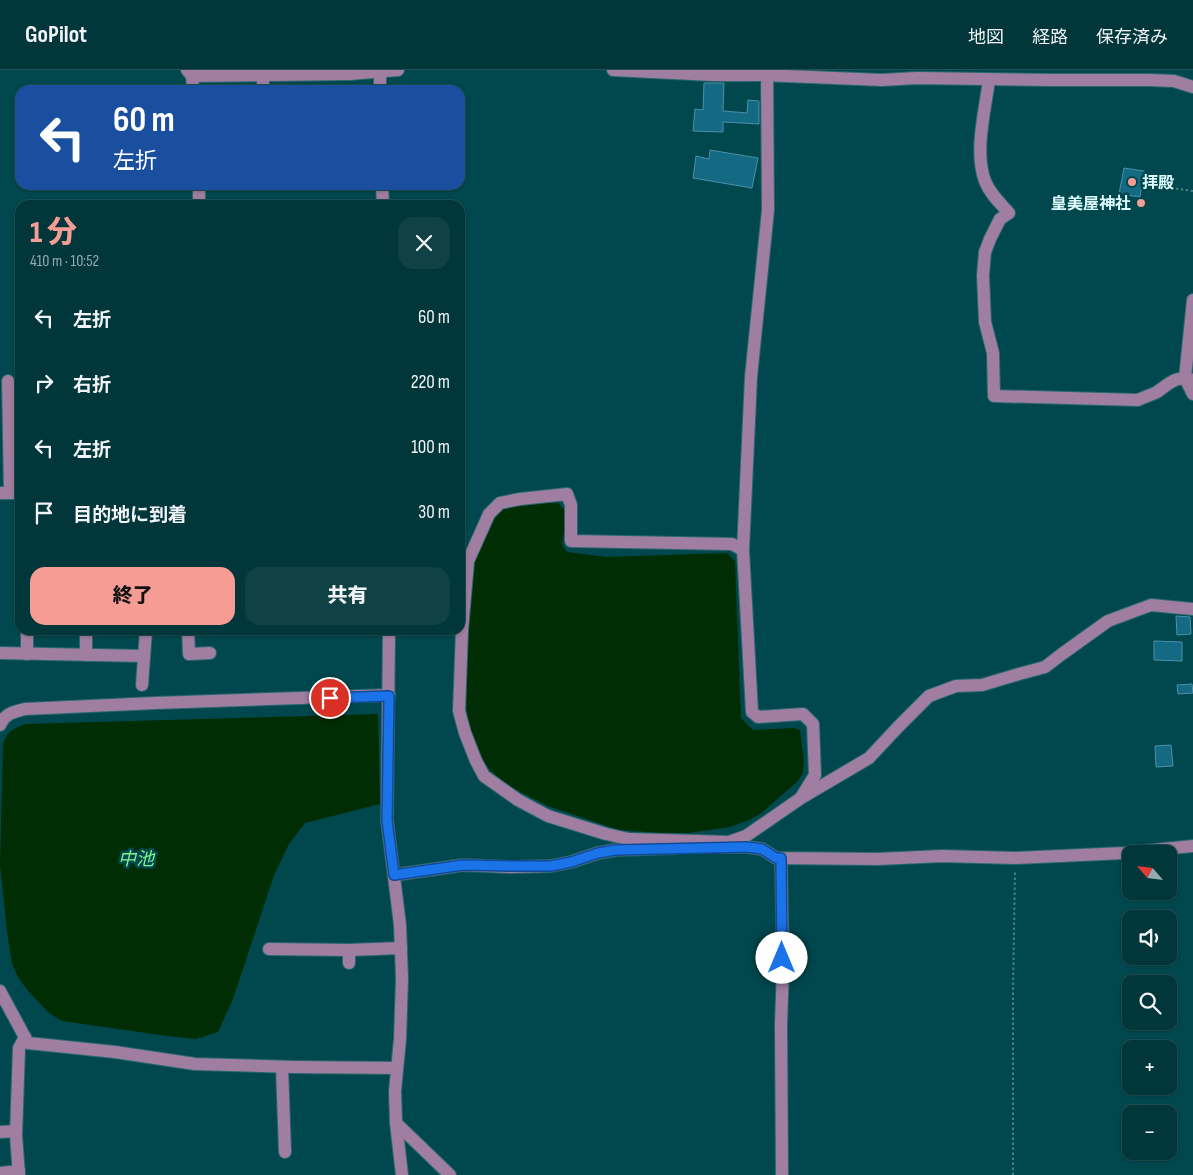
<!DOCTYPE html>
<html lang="ja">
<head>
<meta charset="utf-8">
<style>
  body { margin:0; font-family:"Sofia Sans Condensed","Noto Sans JP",sans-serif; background:#0f4145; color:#f1f3f6; height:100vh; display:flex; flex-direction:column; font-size:19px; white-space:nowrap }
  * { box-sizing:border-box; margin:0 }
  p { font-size:16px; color:#96abaf }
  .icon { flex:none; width:28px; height:28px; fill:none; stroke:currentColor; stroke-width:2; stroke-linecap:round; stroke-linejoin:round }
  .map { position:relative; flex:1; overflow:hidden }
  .sheet { position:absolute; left:15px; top:130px; width:450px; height:435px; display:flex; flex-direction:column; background:#01363a; border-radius:15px; box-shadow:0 1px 4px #0004,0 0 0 1px #235054 }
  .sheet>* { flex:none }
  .guide { position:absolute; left:15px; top:15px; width:450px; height:105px; border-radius:15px; box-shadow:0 1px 4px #0004,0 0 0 1px #235054; background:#1a4fa0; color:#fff; overflow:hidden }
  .needle { width:32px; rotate:298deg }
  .fabs { position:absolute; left:1122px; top:775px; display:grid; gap:10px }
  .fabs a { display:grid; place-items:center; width:55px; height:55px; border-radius:10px; background:#01363a; box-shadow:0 1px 4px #0004,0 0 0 1px #235054; font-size:25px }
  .pin { position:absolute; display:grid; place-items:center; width:42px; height:42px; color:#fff; margin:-21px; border:2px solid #fff; border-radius:50%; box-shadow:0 1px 5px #0007 }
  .me { position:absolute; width:55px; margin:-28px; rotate:0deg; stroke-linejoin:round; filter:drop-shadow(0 0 4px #0008) }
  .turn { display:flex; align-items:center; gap:18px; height:105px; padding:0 15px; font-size:22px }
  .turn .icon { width:65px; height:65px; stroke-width:2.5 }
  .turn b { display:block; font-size:35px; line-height:42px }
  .round { display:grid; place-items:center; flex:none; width:52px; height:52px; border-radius:15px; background:#0f4145 }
  .head { display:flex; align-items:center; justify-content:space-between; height:85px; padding:0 15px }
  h1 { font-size:30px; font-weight:800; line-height:38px; color:#f59c95 }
  .button { display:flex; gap:10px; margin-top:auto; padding:10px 15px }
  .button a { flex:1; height:58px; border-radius:15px; background:#f59c95; color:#111; font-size:20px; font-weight:800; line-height:58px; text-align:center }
  .button a+a { background:#0f4145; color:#f1f3f6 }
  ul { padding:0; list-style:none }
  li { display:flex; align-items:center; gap:15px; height:65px; padding:0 15px }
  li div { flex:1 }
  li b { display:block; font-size:19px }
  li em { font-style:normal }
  header { display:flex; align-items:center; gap:30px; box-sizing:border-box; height:70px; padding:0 25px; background:#01363a; border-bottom:1px solid #235054 }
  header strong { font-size:24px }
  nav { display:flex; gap:28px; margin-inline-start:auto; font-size:18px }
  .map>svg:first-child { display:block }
  .water { fill:#002d03 }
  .building { fill:#146983; stroke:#4d8fa8 }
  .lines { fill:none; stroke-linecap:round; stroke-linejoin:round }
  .minor-casing { stroke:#29686e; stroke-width:14 }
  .path { stroke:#468085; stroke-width:2; stroke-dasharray:2.5 2.5; stroke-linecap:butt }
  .minor { stroke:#9f7ea1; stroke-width:12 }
  .route-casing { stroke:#114b97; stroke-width:12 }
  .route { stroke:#1a73e8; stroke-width:9 }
  .poi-dot { fill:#f59c95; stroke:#01484e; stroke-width:2 }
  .labels { text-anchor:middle; stroke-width:5; stroke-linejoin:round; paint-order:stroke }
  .poi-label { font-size:16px; font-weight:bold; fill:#defbfe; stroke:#01484e; text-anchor:start }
  .water-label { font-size:18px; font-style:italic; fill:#84f088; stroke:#01484e }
</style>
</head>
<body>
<header>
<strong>GoPilot</strong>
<nav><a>地図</a><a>経路</a><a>保存済み</a></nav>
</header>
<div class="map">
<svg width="1193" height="1105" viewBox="0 0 1193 1105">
  <rect width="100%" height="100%" fill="#01484e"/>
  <g class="water">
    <polygon points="524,432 558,433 567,443 562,474 567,482 606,487 727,483 735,491 741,648 753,660 794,658 800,660 804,691 803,703 797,712 760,744 749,750 730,757 688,763 663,763 619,760 548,736 509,716 490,700 480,686 469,658 466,633 466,576 476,479 489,452 504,435"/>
    <path d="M378,644l2,90 -75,19 -16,21 -15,31 -41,124 -15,33 -22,7 -29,-3 -105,-15 -13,-8 -20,-21 -10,-13 -7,-15 -5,-33 -7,-66 3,-121c5,-14 9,-14 22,-20z"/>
  </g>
  <g class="building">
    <polygon points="704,13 724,13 723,41 724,41 747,43 748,30 759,31 759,54 723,52 723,62 693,61 695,39 703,40"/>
    <polygon points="710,80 758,88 752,118 693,108 696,86 709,89"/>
    <polygon points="1124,98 1144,101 1140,127 1119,124"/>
    <polygon points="1176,546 1190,547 1191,564 1177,565"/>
    <polygon points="1154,571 1182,572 1182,591 1154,590"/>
    <polygon points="1192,614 1193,623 1178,624 1177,615"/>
    <polygon points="1171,675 1173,696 1156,697 1155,676"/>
  </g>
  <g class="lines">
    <g class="minor-casing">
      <g id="minor">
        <polyline points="187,0 192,6 193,20"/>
        <polyline points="613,0 713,5 762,5 882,10 917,8 1049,10 1149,10 1174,11 1193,17"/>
        <polyline points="767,0 768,140 751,307 743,480 752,642 758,647 803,644 813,654 815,705 802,726"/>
        <polyline points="192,6 349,4 398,0"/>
        <path d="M989,10c-4,31 -15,72 -4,101 5,13 15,22 24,32l-9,6 -10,20 -5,13 -2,23 2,47 8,31 1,43 144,4c6,-3 13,-5 19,-8 13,-9 19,-17 36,-12"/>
        <polyline points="263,20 263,4"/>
        <polyline points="380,20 380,0"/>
        <polyline points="199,115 199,135"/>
        <polyline points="382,115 383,135"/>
        <polyline points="1193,230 1185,308 1193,324"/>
        <polyline points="8,311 10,423"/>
        <polyline points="0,423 20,423"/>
        <polyline points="743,480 732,474 571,471 571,435 567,424 520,429 500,433 489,444 468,491 462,560 459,641 465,663 476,691 484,706 518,730 548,746 606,764 629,769 729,772 746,766 801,728 869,688 898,657 929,626 956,616 982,615 1019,604 1045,597 1062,584 1108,551 1151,535 1193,539"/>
        <polyline points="188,560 189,584 210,583"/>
        <polyline points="389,560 387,750 400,855 402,909 400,969 395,1021 396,1053 402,1105"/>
        <polyline points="0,583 144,586"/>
        <polyline points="27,584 27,560"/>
        <polyline points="86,585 86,560"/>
        <polyline points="142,615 146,560"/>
        <path d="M0,655c5,-12 14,-13 25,-16l130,-6 234,-8"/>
        <polyline points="724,777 747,777 762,779 776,788 878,789 942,786 1015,788 1124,783 1193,776"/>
        <polyline points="781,788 783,899 781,954 782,1105"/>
        <polyline points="394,805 463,795 510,797 551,796 571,792 598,783 615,780 674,778"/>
        <polyline points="269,879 349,880 401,878"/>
        <polyline points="349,893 349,880"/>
        <polyline points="0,921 28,973 115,982 195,994 293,997 397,998"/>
        <polyline points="282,997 285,1082"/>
        <polyline points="396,1053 450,1105"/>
        <polyline points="0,1062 16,1061"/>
        <polyline points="0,1103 19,1101"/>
        <polyline points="19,1105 16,1065 19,978 25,967"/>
      </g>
    </g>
    <g class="path">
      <polyline points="1151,115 1193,121"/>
      <polyline points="1013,1105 1013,921 1015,801"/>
    </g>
    <use href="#minor" class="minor"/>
  </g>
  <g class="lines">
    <g class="route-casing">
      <polyline id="route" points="330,628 389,626 387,750 394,805 463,795 510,796 551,796 571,792 598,783 615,780 747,777 762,779 776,788 781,788 782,888"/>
    </g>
    <use href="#route" class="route"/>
  </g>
  <g class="poi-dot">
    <circle cx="1132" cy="112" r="5"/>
    <circle cx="1141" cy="133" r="5"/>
  </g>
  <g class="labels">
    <g class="poi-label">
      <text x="1142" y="118">拝殿</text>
      <text x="1131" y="139" text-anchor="end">皇美屋神社</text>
    </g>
    <g class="water-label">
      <text x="136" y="795">中池</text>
    </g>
  </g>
</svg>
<div class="fabs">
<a><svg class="needle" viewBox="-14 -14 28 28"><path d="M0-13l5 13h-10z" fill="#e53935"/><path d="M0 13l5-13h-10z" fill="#96abaf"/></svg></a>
<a><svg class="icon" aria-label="sound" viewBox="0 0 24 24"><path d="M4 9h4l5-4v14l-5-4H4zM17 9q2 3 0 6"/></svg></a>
<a><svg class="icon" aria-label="search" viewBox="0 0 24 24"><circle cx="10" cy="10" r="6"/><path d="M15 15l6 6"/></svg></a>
<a>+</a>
<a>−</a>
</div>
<div class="pin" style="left:330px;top:628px;background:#d93025"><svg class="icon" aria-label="arrive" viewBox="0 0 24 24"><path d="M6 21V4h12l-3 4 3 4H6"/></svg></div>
<svg class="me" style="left:782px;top:888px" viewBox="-20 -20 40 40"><circle r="19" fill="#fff"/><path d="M0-13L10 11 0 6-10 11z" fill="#1a73e8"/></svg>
<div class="guide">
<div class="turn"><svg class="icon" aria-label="left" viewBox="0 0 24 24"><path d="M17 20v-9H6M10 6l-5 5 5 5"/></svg><div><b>60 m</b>左折</div></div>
</div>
<section class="sheet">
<div class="head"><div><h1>1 分</h1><p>410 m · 10:52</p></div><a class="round"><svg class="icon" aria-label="close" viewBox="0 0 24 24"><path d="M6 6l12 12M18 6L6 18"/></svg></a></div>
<ul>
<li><svg class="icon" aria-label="left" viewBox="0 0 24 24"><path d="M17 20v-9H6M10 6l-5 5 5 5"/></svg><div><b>左折</b></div><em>60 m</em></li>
<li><svg class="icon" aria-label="right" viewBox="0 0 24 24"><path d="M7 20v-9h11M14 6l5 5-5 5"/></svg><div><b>右折</b></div><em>220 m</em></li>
<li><svg class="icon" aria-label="left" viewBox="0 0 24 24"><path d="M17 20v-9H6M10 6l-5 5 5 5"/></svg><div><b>左折</b></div><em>100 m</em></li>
<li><svg class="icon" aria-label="arrive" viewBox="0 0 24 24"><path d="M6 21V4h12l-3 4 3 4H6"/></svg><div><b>目的地に到着</b></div><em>30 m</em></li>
</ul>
<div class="button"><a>終了</a><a>共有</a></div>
</section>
</div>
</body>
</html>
